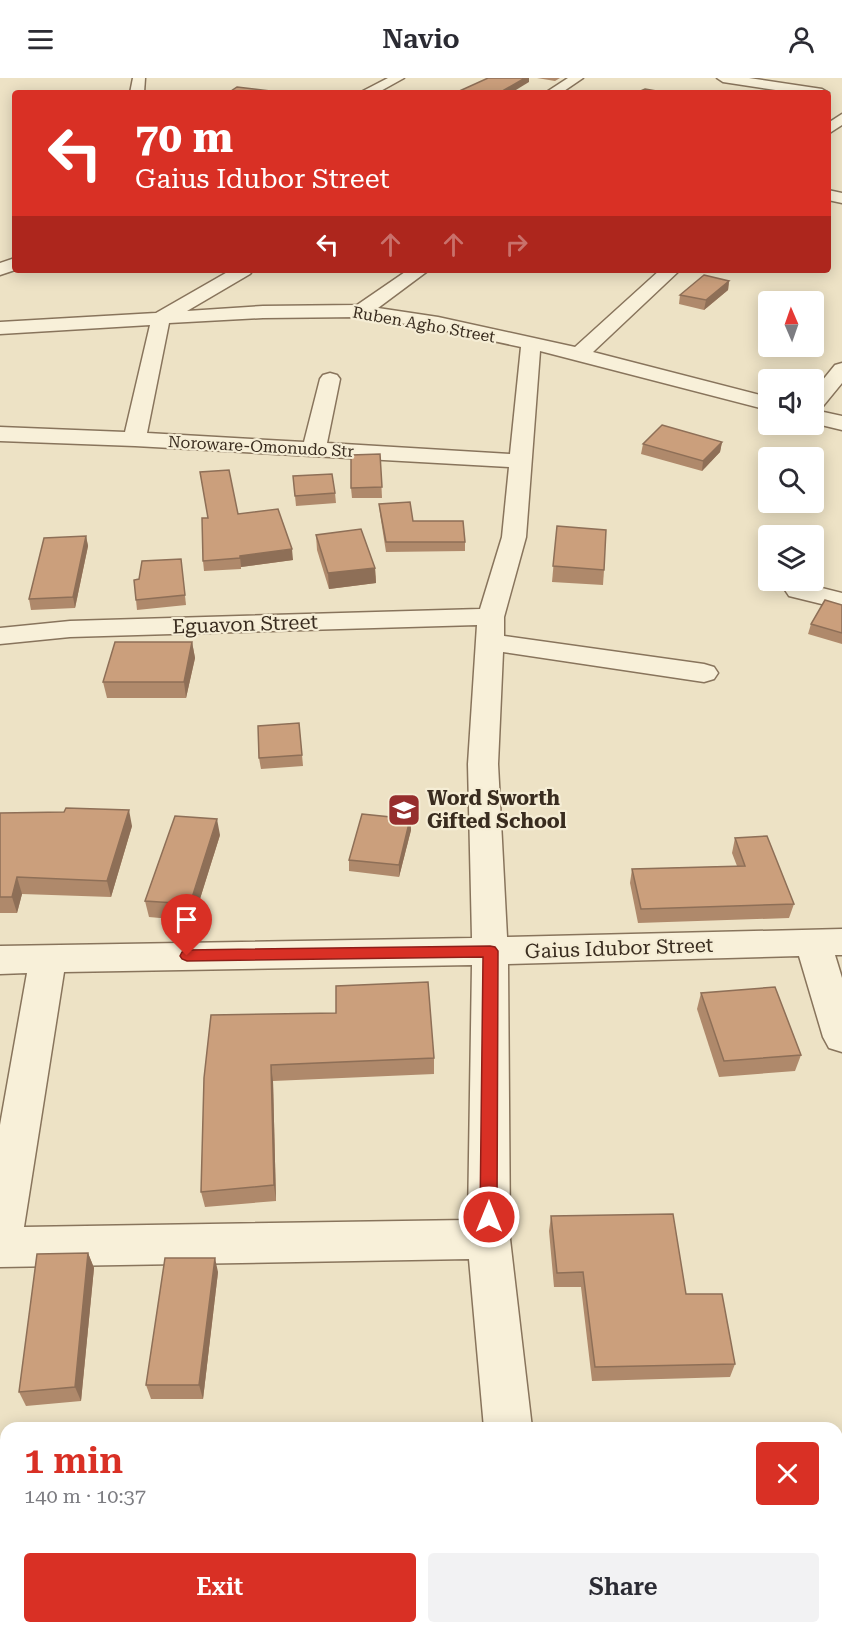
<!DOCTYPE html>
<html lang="en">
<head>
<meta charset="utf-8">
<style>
  body { margin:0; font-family:"Roboto Serif",serif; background:#f2f2f3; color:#2b2b33; height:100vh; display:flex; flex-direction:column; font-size:22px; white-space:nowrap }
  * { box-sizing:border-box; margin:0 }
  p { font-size:20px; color:#7c7c81 }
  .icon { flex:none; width:33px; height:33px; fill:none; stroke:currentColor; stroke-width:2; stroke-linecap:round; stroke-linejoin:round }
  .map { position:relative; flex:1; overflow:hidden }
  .details { position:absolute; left:0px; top:1344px; width:843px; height:212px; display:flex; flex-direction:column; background:#fff; border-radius:18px 18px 0 0; box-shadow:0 3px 15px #0003 }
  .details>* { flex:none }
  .banner { position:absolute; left:12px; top:12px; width:819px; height:183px; border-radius:6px; box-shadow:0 3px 15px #0003; background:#d93025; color:#fff; overflow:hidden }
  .needle { width:39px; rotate:358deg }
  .tools { position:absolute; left:758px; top:213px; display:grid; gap:12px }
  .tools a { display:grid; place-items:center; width:66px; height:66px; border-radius:6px; background:#fff; box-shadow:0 3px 15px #0003; font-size:30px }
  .pin { position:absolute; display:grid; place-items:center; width:51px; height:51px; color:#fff; margin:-62px -26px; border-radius:50% 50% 50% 0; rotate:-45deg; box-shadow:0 0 6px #0007 }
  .pin .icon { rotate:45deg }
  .me { position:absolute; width:66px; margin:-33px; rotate:0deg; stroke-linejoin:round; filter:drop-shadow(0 0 4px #0008) }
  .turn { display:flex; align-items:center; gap:21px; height:126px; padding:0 24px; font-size:27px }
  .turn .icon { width:78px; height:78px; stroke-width:2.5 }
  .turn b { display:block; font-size:42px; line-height:51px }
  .lanes { display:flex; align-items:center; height:57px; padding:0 24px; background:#0003; justify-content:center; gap:30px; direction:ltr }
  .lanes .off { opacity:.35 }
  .round { display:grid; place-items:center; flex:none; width:63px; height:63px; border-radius:6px; background:#f2f2f3 }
  .headline { display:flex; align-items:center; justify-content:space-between; height:102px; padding:0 24px }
  h1 { font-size:36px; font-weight:600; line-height:45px; color:#d93025 }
  .primary-button { display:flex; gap:12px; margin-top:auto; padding:12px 24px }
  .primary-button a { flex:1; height:69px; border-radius:6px; background:#d93025; color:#fff; font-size:24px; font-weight:600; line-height:69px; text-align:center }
  .primary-button a+a { background:#f2f2f3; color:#2b2b33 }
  header { display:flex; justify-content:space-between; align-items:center; height:78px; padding:0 24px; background:#fff; font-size:27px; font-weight:600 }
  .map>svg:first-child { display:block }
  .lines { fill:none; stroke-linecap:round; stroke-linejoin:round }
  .minor-casing { stroke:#88745c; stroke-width:3 }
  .minor { fill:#f8f0d9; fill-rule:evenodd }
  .wall { fill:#af896b }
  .shaded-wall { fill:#8e6f57 }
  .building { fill:#cb9f7c; stroke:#8e6f57; stroke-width:1.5 }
  .route { fill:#d93025; stroke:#8d1f18; stroke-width:1.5 }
  .labels { text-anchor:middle; stroke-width:4.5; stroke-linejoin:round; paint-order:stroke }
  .far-street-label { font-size:16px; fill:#392c1f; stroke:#f5edd5 }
  .street-label { font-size:20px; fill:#392c1f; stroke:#f5edd5 }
  .poi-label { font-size:20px; font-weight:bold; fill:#392c1f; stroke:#f5edd5; text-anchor:start }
</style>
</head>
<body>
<header><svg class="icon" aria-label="menu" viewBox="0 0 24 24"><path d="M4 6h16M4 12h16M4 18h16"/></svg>Navio<svg class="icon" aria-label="person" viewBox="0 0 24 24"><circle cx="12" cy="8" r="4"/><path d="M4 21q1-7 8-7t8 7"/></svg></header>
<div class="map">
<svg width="842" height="1555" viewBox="0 0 842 1555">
  <rect width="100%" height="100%" fill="#ede2c5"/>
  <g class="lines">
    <g class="minor-casing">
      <g id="minor">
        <polygon points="133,0 145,0 144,15 130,15"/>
        <polygon points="388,0 404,0 377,15 359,15"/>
        <polygon points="568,0 583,0 561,15 545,15"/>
        <polygon points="717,0 749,0 822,11 829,15 796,15 723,4"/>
        <polygon points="842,36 842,47 828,56 828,45"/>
        <polygon points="828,112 842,115 842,125 828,122"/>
        <polygon points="15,180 15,192 0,197 0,185"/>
        <path d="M231,192h22l-3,4 -63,37 76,-5 94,-1 51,-35h21l-51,38 60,9 137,30 85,-77h20l-87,82 175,45v13l-228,-59 -14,186 -22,80v19l200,28 10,3 4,6 -4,6 -10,3 -201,-30 -5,112 9,173 335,-8v26h-7l7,23v74l-13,-4 -6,-11 -24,-81 -291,8 2,275 22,189h-48l-15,-169 -469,8v-142l27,-152 -27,1v-28l472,-8 -4,-174 9,-139 -407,12 -70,7v-16l70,-7 410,-12 22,-72 7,-70 -374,-21 -135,-5v-14l125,5 25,-107 -150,9v-12l156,-9zM361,239l77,12 83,18 -11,107 -183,-11 13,-64 -3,-4 -7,-2 -7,2 -3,4 -16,63 -157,-9 22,-110 94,-5zM472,887l-4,255 -444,7 40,-255z"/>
        <polygon points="842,285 842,305 819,333 842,338 842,352 813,345 813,314 835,287"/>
        <polygon points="798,504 842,515 842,531 789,518 785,512 789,506"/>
        <polygon points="503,1550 555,1550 557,1555 503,1555"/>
      </g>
    </g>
    <use href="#minor" class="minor"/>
  </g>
  <g class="wall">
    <polygon points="537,0 560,0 555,3"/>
    <polygon points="729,203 728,212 704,232 679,226 680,217"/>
    <polygon points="722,364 720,374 702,393 641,376 643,366"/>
    <polygon points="380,376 382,420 352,420 351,410"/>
    <polygon points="293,398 335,415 336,425 296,428"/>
    <polygon points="379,426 413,443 465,464 465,473 386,474 380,436"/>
    <polygon points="238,436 293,482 241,489 241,491 204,493 203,483"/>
    <polygon points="557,448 604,492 603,507 552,504"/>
    <polygon points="316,457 375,490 376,505 329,511 317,472"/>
    <polygon points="86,458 88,468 75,530 31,532 29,521"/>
    <polygon points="181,481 186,527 137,532 136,522 139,501"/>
    <polygon points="842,527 842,566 808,556 811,546"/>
    <polygon points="192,564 195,580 186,620 107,620 103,604"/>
    <polygon points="299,645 303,688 261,691 259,680"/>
    <polygon points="0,735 132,748 111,819 22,816 17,835 0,835"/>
    <polygon points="410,741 411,752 399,799 349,793 349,782"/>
    <polygon points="220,757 193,843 149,839 145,823"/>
    <polygon points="735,760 794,826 789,840 638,845 630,805 632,791 737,788 732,775"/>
    <polygon points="701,915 801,977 795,993 719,999 697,931"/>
    <polygon points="211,937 434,980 434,996 273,1003 276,1123 205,1129 201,1114"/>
    <polygon points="551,1138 686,1216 735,1286 730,1299 592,1303 581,1209 554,1209 549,1153"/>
    <polygon points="88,1175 94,1190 81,1323 26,1328 19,1314"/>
    <polygon points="218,1194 203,1321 151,1321 146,1307"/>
    <polygon points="632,1550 816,1550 818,1555 633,1555"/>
  </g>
  <g class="shaded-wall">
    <polygon points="525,0 529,0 529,4 511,15 499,15"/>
    <polygon points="729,203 728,212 704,232 706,222"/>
    <polygon points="722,364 720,374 702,393 703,383"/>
    <polygon points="86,458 88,468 75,530 73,519"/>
    <polygon points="292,471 293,482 241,489 240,478"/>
    <polygon points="375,490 376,505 329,511 328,495"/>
    <polygon points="192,564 195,580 186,620 184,604"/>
    <polygon points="129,732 132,748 111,819 107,803"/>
    <polygon points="217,741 220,757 193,843 190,826"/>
    <polygon points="410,741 411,752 399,799 399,787"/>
    <polygon points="17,799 22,816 17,835 12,819"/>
    <polygon points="271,987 273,1003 276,1123 274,1107"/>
    <polygon points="88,1175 94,1190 81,1323 75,1309"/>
    <polygon points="215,1180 218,1194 203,1321 199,1307"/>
  </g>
  <g class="building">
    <polygon points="488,0 525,0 499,15 455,15"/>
    <polygon points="237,9 287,15 228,15"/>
    <polygon points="645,11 668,15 636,15"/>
    <polygon points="704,197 729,203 706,222 680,217"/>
    <polygon points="662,347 722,364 703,383 643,366"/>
    <polygon points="380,376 382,409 351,410 351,377"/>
    <polygon points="229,392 238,436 278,431 292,471 240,478 240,480 203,483 202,440 208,440 200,394"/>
    <polygon points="332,396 335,415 295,418 293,398"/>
    <polygon points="410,424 413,443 463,443 465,464 386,464 379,426"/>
    <polygon points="557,448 606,452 604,492 553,488"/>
    <polygon points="361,451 375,490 328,495 316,457"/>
    <polygon points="86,458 73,519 29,521 44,460"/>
    <polygon points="181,481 185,517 136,522 134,502 139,501 142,483"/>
    <polygon points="825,522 842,527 842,555 811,546"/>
    <polygon points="115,564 192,564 184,604 103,604"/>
    <polygon points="299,645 302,677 259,680 258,648"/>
    <polygon points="66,730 129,732 107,803 17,799 12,819 0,819 0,735 64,734"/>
    <polygon points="362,736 410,741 399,787 349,782"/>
    <polygon points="175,738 217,741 190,826 145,823"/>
    <polygon points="767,758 794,826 641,831 632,791 745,788 735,760"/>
    <polygon points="428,904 434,980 271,987 274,1107 201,1114 204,1000 211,937 336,935 336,908"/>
    <polygon points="775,909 801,977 724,983 701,915"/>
    <polygon points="673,1136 686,1216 722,1216 735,1286 595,1289 583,1194 557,1195 551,1138"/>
    <polygon points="88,1175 75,1309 19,1314 37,1176"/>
    <polygon points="165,1180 215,1180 199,1307 146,1307"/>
    <polygon points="638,1550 816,1550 818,1555 639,1555"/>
  </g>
  <polygon class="route" points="490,868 495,869 498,873 497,1139 495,1145 489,1147 483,1145 480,1139 483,879 187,883 182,881 180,878 182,874 187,872"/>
  <defs>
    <g id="school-square" transform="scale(1.725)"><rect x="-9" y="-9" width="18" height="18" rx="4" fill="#962e2d" stroke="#f5edd5"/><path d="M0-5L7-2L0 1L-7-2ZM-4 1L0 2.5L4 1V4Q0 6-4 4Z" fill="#fff"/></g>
  </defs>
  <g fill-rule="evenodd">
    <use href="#school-square" x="404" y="732"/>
  </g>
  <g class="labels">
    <g class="far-street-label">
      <text transform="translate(424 246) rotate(10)" y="6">Ruben Agho Street</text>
      <text transform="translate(261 368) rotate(3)" y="6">Noroware-Omonudo Str</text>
    </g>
    <g class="street-label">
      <text transform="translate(245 546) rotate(-2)" y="7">Eguavon Street</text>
      <text transform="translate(619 870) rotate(-2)" y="7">Gaius Idubor Street</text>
    </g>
    <g class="poi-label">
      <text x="427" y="727">Word Sworth<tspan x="427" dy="23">Gifted School</tspan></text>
    </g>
  </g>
</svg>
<div class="tools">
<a><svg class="needle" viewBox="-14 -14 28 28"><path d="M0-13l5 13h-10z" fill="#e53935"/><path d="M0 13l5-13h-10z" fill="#7c7c81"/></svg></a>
<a><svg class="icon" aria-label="sound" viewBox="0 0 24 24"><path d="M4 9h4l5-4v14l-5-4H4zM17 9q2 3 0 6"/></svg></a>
<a><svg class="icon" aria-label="search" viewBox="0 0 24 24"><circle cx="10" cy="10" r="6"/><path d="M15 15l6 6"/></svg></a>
<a><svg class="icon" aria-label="layers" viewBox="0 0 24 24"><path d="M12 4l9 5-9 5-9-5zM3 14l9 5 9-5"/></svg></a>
</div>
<div class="pin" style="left:187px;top:878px;background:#d93025"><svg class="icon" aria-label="arrive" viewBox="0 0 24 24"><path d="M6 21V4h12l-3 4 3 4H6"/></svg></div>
<svg class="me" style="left:489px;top:1139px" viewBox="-20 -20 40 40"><circle r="17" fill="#d93025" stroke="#fff" stroke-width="3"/><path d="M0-11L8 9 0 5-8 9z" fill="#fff"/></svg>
<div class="banner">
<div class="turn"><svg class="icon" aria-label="left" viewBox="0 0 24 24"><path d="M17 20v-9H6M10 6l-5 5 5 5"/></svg><div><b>70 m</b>Gaius Idubor Street</div></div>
<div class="lanes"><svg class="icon" aria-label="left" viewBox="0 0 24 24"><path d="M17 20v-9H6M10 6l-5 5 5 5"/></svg><svg class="icon off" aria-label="ahead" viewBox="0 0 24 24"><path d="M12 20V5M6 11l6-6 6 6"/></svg><svg class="icon off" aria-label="ahead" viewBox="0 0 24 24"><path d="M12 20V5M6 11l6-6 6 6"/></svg><svg class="icon off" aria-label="right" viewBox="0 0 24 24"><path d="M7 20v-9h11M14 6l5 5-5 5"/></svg></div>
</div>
<section class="details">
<div class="headline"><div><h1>1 min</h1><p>140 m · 10:37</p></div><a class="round" style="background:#d93025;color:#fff"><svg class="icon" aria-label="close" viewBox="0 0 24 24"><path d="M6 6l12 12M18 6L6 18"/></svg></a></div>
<div class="primary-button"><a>Exit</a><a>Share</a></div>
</section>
</div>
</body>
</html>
